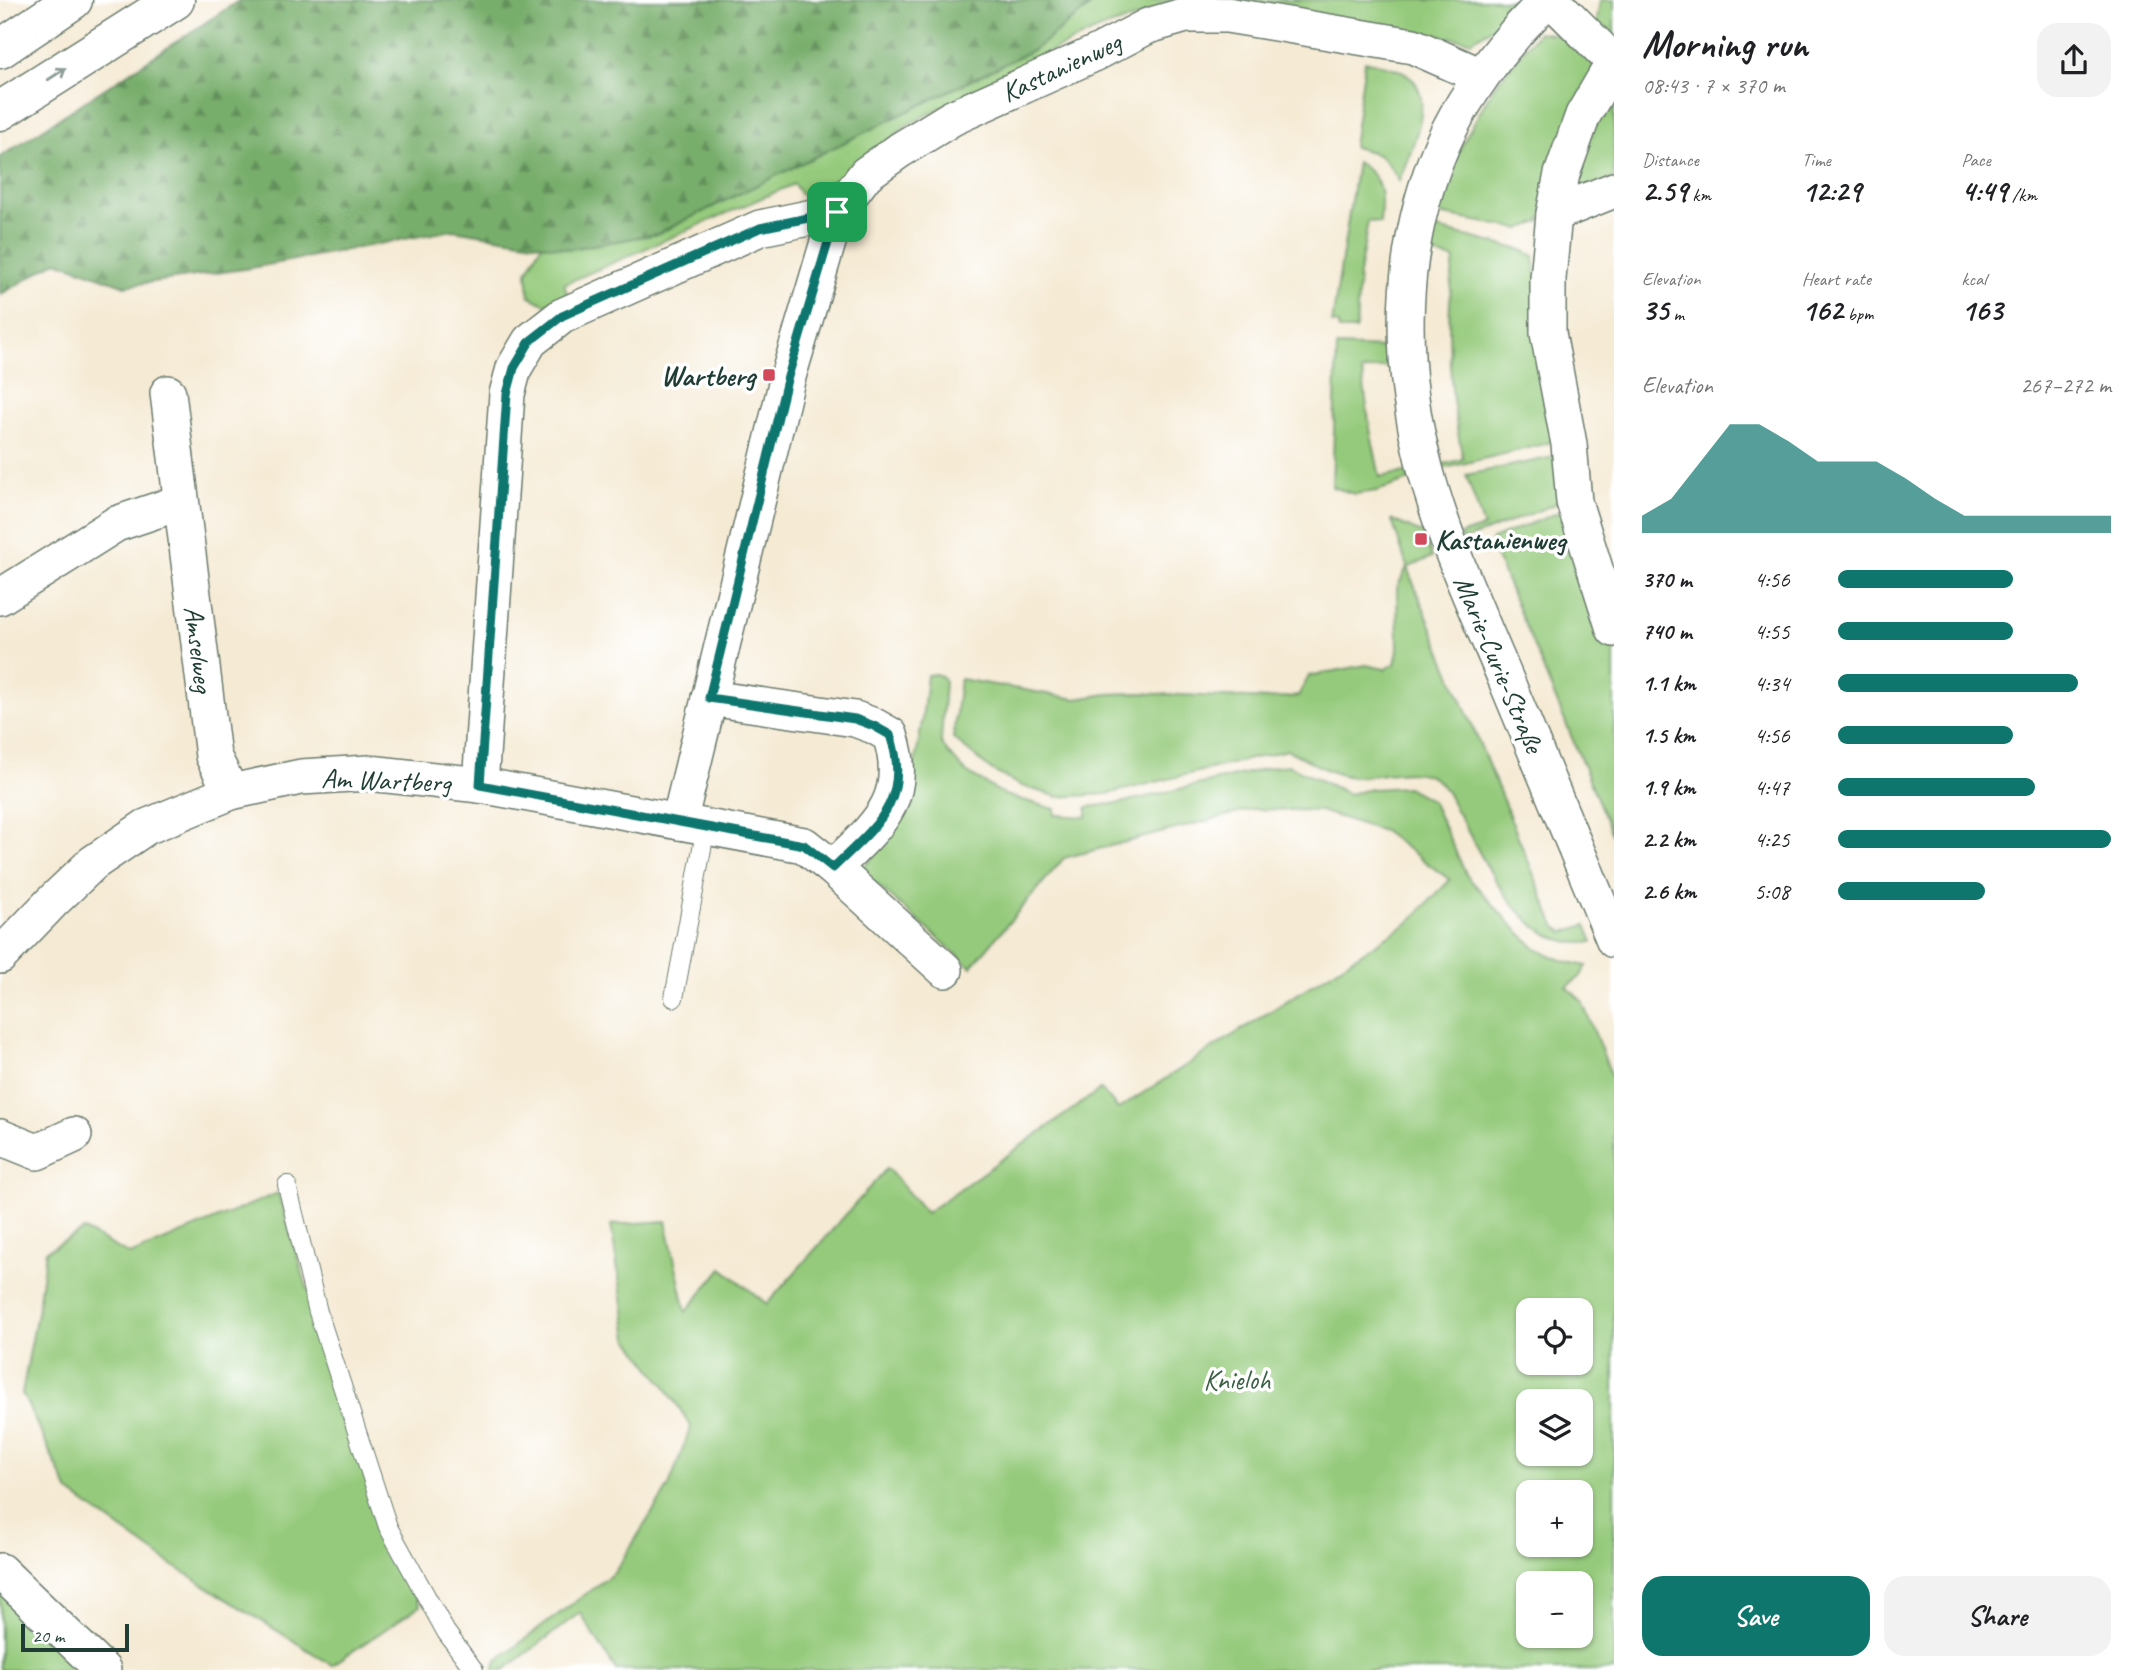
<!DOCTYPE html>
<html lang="en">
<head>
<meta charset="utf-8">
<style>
  body { margin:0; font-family:Caveat,sans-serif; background:#f2f2f2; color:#202124; height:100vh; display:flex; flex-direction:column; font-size:26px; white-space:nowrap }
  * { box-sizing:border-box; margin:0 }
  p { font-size:23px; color:#757577 }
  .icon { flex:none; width:38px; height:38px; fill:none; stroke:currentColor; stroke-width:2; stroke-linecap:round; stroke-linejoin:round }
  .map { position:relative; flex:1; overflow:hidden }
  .side { display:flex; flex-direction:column; background:#fff; width:525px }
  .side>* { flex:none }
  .fabs { position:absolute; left:1516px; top:1298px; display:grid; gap:14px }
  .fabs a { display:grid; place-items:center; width:77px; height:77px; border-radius:14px; background:#fff; box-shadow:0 2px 5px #0004; font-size:35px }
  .scale { position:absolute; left:21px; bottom:18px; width:108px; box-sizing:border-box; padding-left:7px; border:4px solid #1f3d34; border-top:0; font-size:19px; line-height:24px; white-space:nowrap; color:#1f3d34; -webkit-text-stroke:5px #fff; paint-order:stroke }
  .pin { position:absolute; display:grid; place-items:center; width:60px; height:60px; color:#fff; margin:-30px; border-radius:14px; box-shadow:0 4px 10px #0006 }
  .round { display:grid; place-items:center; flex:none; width:74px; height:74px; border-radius:21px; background:#f2f2f2 }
  .overview { display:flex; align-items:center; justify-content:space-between; height:119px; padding:0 28px }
  h1 { font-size:38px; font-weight:800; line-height:52px }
  .stats { display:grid; grid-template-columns:repeat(3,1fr); gap:10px; height:119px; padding:7px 28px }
  .stats div { display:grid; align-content:center }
  .stats b { font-size:30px; font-weight:800 }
  .stats small { font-size:19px; font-weight:400 }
  .stats p { font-size:19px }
  .chart { height:196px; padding:14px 28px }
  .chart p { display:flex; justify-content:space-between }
  .chart svg { width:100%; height:126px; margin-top:7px; fill:#0f766e; opacity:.7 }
  .action { display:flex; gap:14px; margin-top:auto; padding:14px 28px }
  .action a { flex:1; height:80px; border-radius:21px; background:#0f766e; color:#fff; font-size:28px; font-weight:800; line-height:80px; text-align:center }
  .action a+a { background:#f2f2f2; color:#202124 }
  ul { padding:0 28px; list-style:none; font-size:23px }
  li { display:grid; grid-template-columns:112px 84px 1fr; align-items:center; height:52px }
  li i { height:18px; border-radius:9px; background:#0f766e }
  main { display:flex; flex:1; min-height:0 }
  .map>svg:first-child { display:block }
  .green { fill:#95ca7c; stroke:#5a8458; stroke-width:2; fill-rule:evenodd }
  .forest { fill:url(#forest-firs); stroke:#4c7650; stroke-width:2 }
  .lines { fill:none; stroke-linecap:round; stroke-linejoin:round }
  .service-casing { stroke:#6a7a6c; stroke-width:20 }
  .minor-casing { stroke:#6a7a6c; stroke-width:38 }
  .primary-casing { stroke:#6a7a6c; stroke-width:41 }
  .service { stroke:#fff; stroke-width:18 }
  .minor { stroke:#fff; stroke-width:35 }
  .primary { stroke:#fff; stroke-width:38 }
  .oneway { stroke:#8f9e9a }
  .route-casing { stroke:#fff; stroke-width:14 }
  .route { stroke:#0f766e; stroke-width:9 }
  .poi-dot { fill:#d1495b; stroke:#fff; stroke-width:2.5 }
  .labels { text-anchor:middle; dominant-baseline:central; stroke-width:7; stroke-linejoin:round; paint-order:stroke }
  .street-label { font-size:28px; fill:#1f3d34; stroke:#fff }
  .poi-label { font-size:28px; font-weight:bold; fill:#1f3d34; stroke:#fff; text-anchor:end }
  .park-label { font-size:28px; fill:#3c6046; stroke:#fff }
</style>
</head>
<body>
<main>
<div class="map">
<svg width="1614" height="1670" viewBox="0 0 1614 1670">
  <defs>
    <pattern id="forest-firs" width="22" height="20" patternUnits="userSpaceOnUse" patternTransform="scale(1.75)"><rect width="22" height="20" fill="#78ae6c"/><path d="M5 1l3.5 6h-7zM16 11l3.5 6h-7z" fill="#628f5a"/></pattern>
  </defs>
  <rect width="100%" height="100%" fill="#fff"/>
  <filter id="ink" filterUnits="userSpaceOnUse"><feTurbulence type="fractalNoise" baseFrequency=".0143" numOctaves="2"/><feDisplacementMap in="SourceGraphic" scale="14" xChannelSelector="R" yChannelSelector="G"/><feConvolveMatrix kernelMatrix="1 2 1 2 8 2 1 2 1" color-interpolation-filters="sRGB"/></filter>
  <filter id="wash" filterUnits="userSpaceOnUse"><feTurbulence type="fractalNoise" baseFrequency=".00686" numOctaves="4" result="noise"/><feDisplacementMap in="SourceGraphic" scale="28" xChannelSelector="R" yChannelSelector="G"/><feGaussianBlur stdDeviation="1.57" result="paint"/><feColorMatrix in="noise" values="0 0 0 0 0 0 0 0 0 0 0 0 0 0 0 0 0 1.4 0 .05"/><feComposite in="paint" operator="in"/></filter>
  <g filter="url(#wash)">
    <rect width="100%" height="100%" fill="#f5ead4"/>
    <g class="green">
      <polygon points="1098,0 1202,0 1172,6 1100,29 1041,56 907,125 860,165 840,178 801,195 794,184 564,284 568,295 546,305 529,296 527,272 542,244 570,249 657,234 1035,49"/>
      <polygon points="1225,0 1519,0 1502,22 1471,41"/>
      <polygon points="1600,0 1614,0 1614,49 1596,26"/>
      <polygon points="1538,32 1580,38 1594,57 1592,77 1540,222 1520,229 1438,214 1435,210 1461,146 1493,88"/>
      <path d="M1365,61c12,3 26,5 37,10 40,21 8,80 -3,110 -14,-24 -18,-28 -46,-34z"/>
      <polygon points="1614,84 1614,178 1570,198 1573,162"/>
      <path d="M1357,162c27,16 25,32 23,61l-12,-2 -9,53 -3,56h-17l-1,-6 -6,-1z"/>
      <path d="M1433,228l89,22 12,6 21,181 -6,6 -108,26 -1,-4 23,-6c-15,-68 -18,-132 -9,-200l-29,-6z"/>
      <polygon points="1337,346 1385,348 1387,367 1362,371 1370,429 1380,477 1406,472 1410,480 1377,491 1355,494 1332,487"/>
      <polygon points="1554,457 1568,499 1462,541 1460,535 1484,527 1466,475"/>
      <polygon points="1572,507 1614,646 1614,839 1492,546 1492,539"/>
      <path d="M1392,520l32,14 8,23 -25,11 148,358 9,6 22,-7 7,17c-69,11 -106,-77 -134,-127 -6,-9 -11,-25 -19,-32 -21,-20 -59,-6 -84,-6 -25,-1 -46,-17 -69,-27l-180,44 -49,3 -39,-12 -28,-15 -38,-32 7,-59 116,20 31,-5 30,-1 131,6 30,-3 11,-20 57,-11 19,4 10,-5 3,-14 -1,-62 10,-21z"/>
      <path d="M935,674l6,2 4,5 -4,61 7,11 18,19 39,23 50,14v6l32,2v-10l33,-4 153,-36 15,-2 61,29 22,-5 36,-2 25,14 35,75 42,46 27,27 28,12 23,5 -7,11 -13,10 15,14 32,81v588h-998l-36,-57 -76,57h-10l3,-10 118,-88 54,-86 22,-60 -27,-41 -36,-47 -17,-113 55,-4 20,91 36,-44 45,36 120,-136 39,45 175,-124 17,20 290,-186 42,-43 -67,-49 -63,-20 -67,-2 -189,49 -93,109 -111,-97c53,-47 60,-128 67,-195zM1528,1311h52v52h-52zM1528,1402h52v52h-52zM1528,1493h52v52h-52zM1528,1584h52v52h-52z"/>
      <polygon points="278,1193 381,1527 420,1606 332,1665 169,1563 69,1492 22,1393 37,1313 46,1251 84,1230 130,1255"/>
      <polygon points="0,1585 86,1670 0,1670"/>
    </g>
    <polygon class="forest" points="240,0 1098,0 1035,49 657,234 570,249 453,230 251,268 125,286 57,261 0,295 0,157"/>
  </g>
  <g filter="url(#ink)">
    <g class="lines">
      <defs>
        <g id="service">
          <polyline points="674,998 706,827"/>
          <polyline points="287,1185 318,1312 388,1527 446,1632 474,1670"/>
        </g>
        <g id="minor">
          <path d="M1546,0c-10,13 -22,22 -32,35 -27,31 -56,73 -72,110 -44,103 -45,216 -17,323 19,73 52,143 81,212 36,87 72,174 108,260"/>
          <polyline points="1552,0 1613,61"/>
          <polyline points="1614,62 1583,115 1562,174 1554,214 1548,279 1548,333 1569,444 1574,502 1614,629"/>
          <polyline points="1554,214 1614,190"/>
          <polyline points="168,393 213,756 231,792"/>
          <polyline points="0,597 116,524 181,502"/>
          <path d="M709,698l146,21 19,7 16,9c22,65 -15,92 -57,133"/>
          <polyline points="480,785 507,394 514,368 530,341 562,316 760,228 837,212"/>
          <polyline points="679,822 787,380 837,212 866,174 900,150 952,118 1096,53 1148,26 1186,15 1227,15 1413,46 1481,76"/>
          <polyline points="0,956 52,902 93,863 146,827 231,792 301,777 369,773 480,785 804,845 833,868 945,970"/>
          <polyline points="0,1137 37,1152 74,1135"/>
          <polyline points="0,1571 103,1670"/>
        </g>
        <g id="primary">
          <polyline points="0,49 73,0"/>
          <polyline points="0,111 175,0"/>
        </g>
      </defs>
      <use href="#service" class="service-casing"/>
      <use href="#minor" class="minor-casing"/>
      <use href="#primary" class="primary-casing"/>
      <use href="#service" class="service"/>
      <use href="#minor" class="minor"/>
      <use href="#primary" class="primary"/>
    </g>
    <defs><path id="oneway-shaft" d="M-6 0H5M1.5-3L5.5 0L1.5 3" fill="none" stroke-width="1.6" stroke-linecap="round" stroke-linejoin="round" transform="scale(1.75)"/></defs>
    <use class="oneway" href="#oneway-shaft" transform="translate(57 74) rotate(-33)"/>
  </g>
  <g class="lines" filter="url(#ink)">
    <defs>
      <path id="route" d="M837,212l-50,168 -78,318 146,21 19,7 16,9c23,65 -15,92 -57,133l-29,-23 -324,-60 27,-391 7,-26 16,-27 32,-25 198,-88z"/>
    </defs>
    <use href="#route" class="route-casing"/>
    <use href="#route" class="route"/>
  </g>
  <g class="poi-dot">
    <rect x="762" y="368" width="14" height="14" rx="3.5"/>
    <rect x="1414" y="532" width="14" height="14" rx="3.5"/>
  </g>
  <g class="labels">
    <g class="street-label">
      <text transform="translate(1061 67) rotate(-25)">Kastanienweg</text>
      <text transform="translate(199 649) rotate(83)">Amselweg</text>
      <text transform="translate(1499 664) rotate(67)">Marie-Curie-Straße</text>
      <text transform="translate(386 780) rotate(2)">Am Wartberg</text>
    </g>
    <g class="poi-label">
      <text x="755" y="375">Wartberg</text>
      <text x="1435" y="539" text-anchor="start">Kastanienweg</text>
    </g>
    <g class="park-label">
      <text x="1237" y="1379">Knieloh</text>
    </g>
  </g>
</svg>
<div class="fabs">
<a><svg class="icon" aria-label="locate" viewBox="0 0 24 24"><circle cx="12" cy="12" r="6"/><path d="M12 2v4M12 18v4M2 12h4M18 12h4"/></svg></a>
<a><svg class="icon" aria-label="layers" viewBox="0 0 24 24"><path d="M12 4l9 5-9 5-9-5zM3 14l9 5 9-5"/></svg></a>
<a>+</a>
<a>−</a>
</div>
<div class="scale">20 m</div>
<div class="pin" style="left:837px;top:212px;background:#1e9e55"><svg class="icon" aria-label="arrive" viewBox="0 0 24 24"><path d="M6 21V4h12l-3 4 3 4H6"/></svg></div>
</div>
<section class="side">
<div class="overview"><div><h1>Morning run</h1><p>08:43 · 7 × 370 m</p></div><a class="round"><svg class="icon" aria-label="share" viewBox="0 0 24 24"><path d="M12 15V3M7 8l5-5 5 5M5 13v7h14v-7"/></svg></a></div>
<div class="stats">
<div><p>Distance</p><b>2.59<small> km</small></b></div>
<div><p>Time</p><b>12:29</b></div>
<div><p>Pace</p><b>4:49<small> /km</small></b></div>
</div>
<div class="stats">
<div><p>Elevation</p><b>35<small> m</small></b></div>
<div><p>Heart rate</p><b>162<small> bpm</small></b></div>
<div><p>kcal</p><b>163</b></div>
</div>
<div class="chart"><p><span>Elevation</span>267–272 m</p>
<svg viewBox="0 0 160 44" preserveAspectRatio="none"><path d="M0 44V38L10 32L20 19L30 6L40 6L50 12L60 19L70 19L80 19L90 25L100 32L110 38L120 38L130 38L140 38L150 38L160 38V44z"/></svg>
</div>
<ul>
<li><b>370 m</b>4:56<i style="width:64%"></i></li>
<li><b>740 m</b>4:55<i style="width:64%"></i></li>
<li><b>1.1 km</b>4:34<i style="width:88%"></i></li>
<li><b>1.5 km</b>4:56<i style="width:64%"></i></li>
<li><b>1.9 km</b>4:47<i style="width:72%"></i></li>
<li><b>2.2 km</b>4:25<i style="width:100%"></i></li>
<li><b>2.6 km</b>5:08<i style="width:54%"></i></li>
</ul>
<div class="action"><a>Save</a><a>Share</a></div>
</section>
</main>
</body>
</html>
